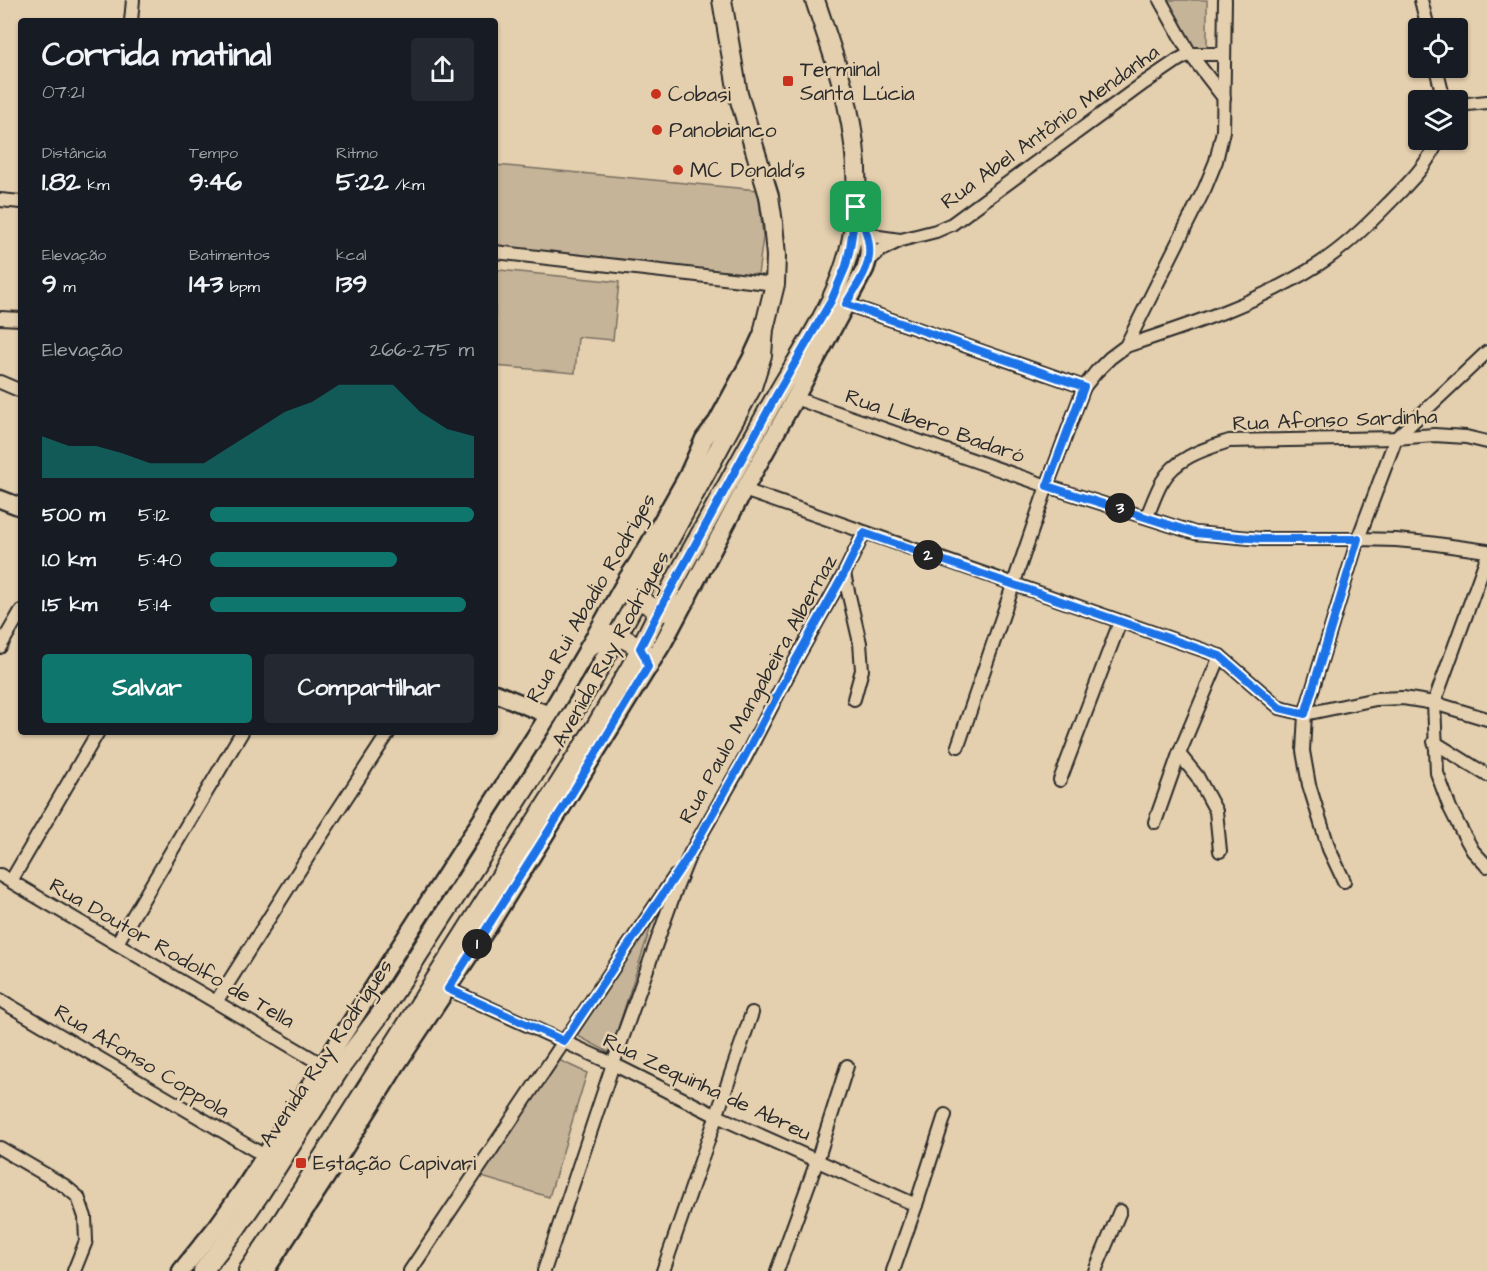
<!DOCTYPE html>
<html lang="pt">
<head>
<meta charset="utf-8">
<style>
  body { margin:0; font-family:"Architects Daughter",sans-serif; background:#242831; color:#f1f3f6; height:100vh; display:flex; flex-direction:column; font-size:22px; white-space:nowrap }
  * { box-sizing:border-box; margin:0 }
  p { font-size:20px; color:#9ea1a6 }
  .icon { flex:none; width:33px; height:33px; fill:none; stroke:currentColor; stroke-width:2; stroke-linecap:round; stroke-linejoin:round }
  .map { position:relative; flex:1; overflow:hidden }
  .details { position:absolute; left:18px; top:18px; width:480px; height:717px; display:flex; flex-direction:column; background:#171b24; border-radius:6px; box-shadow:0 2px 4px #0004 }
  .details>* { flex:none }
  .buttons { position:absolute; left:1408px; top:18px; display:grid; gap:12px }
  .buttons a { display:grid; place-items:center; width:60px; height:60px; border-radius:6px; background:#171b24; box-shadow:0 2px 4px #0004; font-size:30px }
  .pin { position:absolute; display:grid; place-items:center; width:51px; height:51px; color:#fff; margin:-26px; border-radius:12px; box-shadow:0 3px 9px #0006 }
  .km { position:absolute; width:30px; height:30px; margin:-15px; border-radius:50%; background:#222; color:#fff; font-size:16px; line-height:30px; text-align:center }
  .round { display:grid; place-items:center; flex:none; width:63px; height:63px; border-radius:6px; background:#242831 }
  .headline { display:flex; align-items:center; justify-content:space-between; height:102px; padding:0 24px }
  h1 { font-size:33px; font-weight:700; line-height:45px }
  .stats { display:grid; grid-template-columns:repeat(3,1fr); gap:9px; height:102px; padding:6px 24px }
  .stats div { display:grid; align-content:center }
  .stats b { font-size:26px; font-weight:700 }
  .stats small { font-size:16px; font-weight:400 }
  .stats p { font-size:16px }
  .chart { height:168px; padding:12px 24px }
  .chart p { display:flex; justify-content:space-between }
  .chart svg { width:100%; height:108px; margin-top:6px; fill:#0f766e; opacity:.7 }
  .primary-button { display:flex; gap:12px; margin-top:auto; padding:12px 24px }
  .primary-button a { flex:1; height:69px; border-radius:6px; background:#0f766e; color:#fff; font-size:24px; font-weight:700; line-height:69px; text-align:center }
  .primary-button a+a { background:#242831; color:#f1f3f6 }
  ul { padding:0 24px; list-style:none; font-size:20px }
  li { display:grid; grid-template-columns:96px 72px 1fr; align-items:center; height:45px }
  li i { height:15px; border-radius:8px; background:#0f766e }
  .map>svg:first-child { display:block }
  .green { fill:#c6b499; stroke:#787062; stroke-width:1.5 }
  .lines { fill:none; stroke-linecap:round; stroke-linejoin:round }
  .street-casing { stroke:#2b2b2b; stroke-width:16 }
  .secondary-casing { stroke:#2b2b2b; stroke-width:21 }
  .primary-casing { stroke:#2b2b2b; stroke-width:22 }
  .street { stroke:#e4cfae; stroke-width:12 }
  .secondary { stroke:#e4cfae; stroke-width:16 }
  .primary { stroke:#e4cfae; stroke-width:18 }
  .route-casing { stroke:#fff; stroke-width:12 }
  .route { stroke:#1a73e8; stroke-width:8 }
  .poi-dot { fill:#c8321e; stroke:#e4cfae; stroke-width:2 }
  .labels { text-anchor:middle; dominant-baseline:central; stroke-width:5; stroke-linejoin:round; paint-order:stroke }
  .poi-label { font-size:21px; fill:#2b2b2b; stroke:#e4cfae; text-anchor:start }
  .street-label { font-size:21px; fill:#2b2b2b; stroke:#e4cfae }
</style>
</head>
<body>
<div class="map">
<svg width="1487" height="1271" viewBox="0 0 1487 1271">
  <rect width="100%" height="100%" fill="#e4cfae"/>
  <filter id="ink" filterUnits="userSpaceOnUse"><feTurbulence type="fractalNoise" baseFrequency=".0167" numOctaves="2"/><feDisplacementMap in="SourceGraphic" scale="12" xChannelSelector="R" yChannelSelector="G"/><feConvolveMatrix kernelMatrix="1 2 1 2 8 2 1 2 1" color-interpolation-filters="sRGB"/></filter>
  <g filter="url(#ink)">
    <g class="green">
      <polygon points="1162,0 1207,0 1207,47 1191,48"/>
      <polygon points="495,165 758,190 763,237 757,282 495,252"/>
      <polygon points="499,270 619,282 613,340 578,337 575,373 495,366 495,271"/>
      <polygon points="655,914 610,1053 576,1035"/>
      <polygon points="548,1055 587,1073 549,1197 472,1174"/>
    </g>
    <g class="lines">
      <defs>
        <g id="street">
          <polyline points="1160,0 1190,54 1224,98"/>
          <polyline points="1421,0 1428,28"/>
          <polyline points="131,21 133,0"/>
          <polyline points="1436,68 1444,100"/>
          <polyline points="1458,105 1487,102"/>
          <polyline points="0,200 21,202"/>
          <polyline points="866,230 879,237 900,240"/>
          <polyline points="495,252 775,284"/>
          <polyline points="869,260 881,250 901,240 936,231 952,224 1144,83 1178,60 1190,54 1223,54"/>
          <polyline points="846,304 1084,387"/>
          <polyline points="0,318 21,319"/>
          <path d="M1126,346c67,-22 134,-44 193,-82 26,-17 48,-38 69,-60 19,-19 40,-39 50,-64"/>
          <polyline points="0,382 21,391"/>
          <polyline points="795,398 1047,486 1195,533 1261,539 1358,539 1396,540 1429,543 1487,551"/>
          <polyline points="744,490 1220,656 1280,708 1305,714 1376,699 1403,698 1434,703 1487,719"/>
          <path d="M1147,516c5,-11 9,-24 15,-34 14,-25 43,-33 67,-41l167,-3 38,-3 32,2 21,5"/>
          <polyline points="1487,557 1434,703 1437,773 1450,808 1459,826 1473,851 1487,866"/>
          <polyline points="844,574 860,643 862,670 854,699"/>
          <polyline points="0,647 21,611"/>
          <polyline points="1434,742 1487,775"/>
          <polyline points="958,746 1047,486 1084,387 1096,372 1110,358 1126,346 1205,188 1216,161 1223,131 1225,0"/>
          <polyline points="1179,754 1197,776 1216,811 1220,851"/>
          <polyline points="1060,780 1120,622"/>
          <polyline points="1155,822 1179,754 1220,656"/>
          <polyline points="0,875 323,1065"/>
          <polyline points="11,881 98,732"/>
          <polyline points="1344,881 1329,849 1309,785 1303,751 1305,714 1358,539 1396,438 1487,352"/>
          <polyline points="117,943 242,732"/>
          <polyline points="448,989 613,1064 717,1116 916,1205"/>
          <polyline points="0,1000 265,1156"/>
          <polyline points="216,1002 321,836 389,732"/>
          <polyline points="0,1148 65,1186 78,1197 85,1217 86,1241 74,1271"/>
          <polyline points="410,1271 675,876"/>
          <polyline points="544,1271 613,1064 675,891 690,854 745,758 794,663 844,574 864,533"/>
          <polyline points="663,1271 752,1013"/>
          <polyline points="777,1271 817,1161 847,1066"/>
          <polyline points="893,1271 916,1205 945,1115"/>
          <polyline points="1095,1271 1120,1211"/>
        </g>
        <g id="secondary">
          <polyline points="0,499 21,507"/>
          <polyline points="495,693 549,715"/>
          <polyline points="181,1271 218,1225 243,1190 549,715 589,647 627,579 643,555 687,477 704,439 717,422 751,359 762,335"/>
          <path d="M265,1271l67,-103 65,-104 91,-137 175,-284 81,-153 51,-92 70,-129c9,-22 0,-42 -9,-62"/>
        </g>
        <g id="primary">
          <path d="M643,555c-4,9 -13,21 -12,31 2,12 27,27 38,26 8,-1 13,-7 18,-14"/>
          <polyline points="589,647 605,635 617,635 641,648 645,657 648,667"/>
          <polyline points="203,1271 237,1227 259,1195 341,1067 379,1016 558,737 594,678 638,598 752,387 762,355 764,329 775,284 776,256 773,223 769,196 738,94 722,0"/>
          <path d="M248,1271l36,-53 312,-492c11,-19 23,-39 34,-58 11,-20 20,-41 31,-61 34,-64 69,-127 104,-191 33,-62 80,-119 89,-191 5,-40 2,-82 -7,-121 -8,-36 -21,-70 -32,-104"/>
        </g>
      </defs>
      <use href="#street" class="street-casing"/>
      <use href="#secondary" class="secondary-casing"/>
      <use href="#primary" class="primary-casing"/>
      <use href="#street" class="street"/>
      <use href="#secondary" class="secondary"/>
      <use href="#primary" class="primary"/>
    </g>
  </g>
  <g class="lines" filter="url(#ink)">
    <defs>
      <path id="route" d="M856,207c7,17 17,35 12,55 -3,14 -15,29 -22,42l238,83 -37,99 148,47 66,6h97l-53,175 -25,-6 -60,-52 -356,-123 -20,41 -50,89 -50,95 -54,96 -126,187 -116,-52 114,-179 86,-143 -3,-10 -5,-9 19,-37 118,-217 54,-93 15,-35 4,-18z"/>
    </defs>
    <use href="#route" class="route-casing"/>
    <use href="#route" class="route"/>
  </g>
  <g class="poi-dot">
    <rect x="782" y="75" width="12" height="12" rx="3"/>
    <circle cx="656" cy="94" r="6"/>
    <circle cx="657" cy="130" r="6"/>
    <circle cx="678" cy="170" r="6"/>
    <rect x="295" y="1157" width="12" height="12" rx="3"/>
  </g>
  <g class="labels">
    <g class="poi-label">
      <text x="800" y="69">Terminal<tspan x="800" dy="24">Santa Lúcia</tspan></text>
      <text x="668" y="94">Cobasi</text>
      <text x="669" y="130">Panobianco</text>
      <text x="690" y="170">MC Donald's</text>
      <text x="313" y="1163">Estação Capivari</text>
    </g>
    <g class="street-label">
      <text transform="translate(1050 127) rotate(-36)">Rua Abel Antônio Mendanha</text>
      <text transform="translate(1335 420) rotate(-2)">Rua Afonso Sardinha</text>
      <text transform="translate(935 426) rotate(19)">Rua Líbero Badaró</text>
      <text transform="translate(591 598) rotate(-60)">Rua Rui Abadio Rodriges</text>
      <text transform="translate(611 649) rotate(-61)">Avenida Ruy Rodrigues</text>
      <text transform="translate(758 689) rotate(-61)">Rua Paulo Mangabeira Albernaz</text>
      <text transform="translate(172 953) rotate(30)">Rua Doutor Rodolfo de Tella</text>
      <text transform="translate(326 1053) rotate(-56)">Avenida Ruy Rodrigues</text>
      <text transform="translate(142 1061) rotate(31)">Rua Afonso Coppola</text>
      <text transform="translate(707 1087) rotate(25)">Rua Zequinha de Abreu</text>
    </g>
  </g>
</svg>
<div class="buttons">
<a><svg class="icon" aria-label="locate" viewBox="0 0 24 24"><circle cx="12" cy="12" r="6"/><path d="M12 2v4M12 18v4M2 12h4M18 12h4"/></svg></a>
<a><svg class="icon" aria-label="layers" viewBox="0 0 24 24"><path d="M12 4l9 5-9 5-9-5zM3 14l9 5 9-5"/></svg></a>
</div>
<div class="pin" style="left:856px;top:207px;background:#1e9e55"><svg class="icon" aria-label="arrive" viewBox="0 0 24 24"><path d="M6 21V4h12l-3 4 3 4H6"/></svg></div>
<b class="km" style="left:477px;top:944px">1</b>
<b class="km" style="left:928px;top:555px">2</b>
<b class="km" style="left:1120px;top:508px">3</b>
<section class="details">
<div class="headline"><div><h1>Corrida matinal</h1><p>07:21</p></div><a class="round"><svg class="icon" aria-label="share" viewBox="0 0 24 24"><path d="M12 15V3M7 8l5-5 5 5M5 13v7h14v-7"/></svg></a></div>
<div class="stats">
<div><p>Distância</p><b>1.82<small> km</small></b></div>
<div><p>Tempo</p><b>9:46</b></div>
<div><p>Ritmo</p><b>5:22<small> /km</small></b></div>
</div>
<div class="stats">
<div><p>Elevação</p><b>9<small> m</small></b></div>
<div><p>Batimentos</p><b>143<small> bpm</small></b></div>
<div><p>kcal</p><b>139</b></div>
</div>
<div class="chart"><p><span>Elevação</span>266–275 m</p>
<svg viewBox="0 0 160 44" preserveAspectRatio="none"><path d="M0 44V27L10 31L20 31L30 34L40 38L50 38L60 38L70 31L80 24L90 17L100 13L110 6L120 6L130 6L140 17L150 24L160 27V44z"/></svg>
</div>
<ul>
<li><b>500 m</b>5:12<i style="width:100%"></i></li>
<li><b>1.0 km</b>5:40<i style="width:71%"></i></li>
<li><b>1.5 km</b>5:14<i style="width:97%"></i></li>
</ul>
<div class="primary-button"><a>Salvar</a><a>Compartilhar</a></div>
</section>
</div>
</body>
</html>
